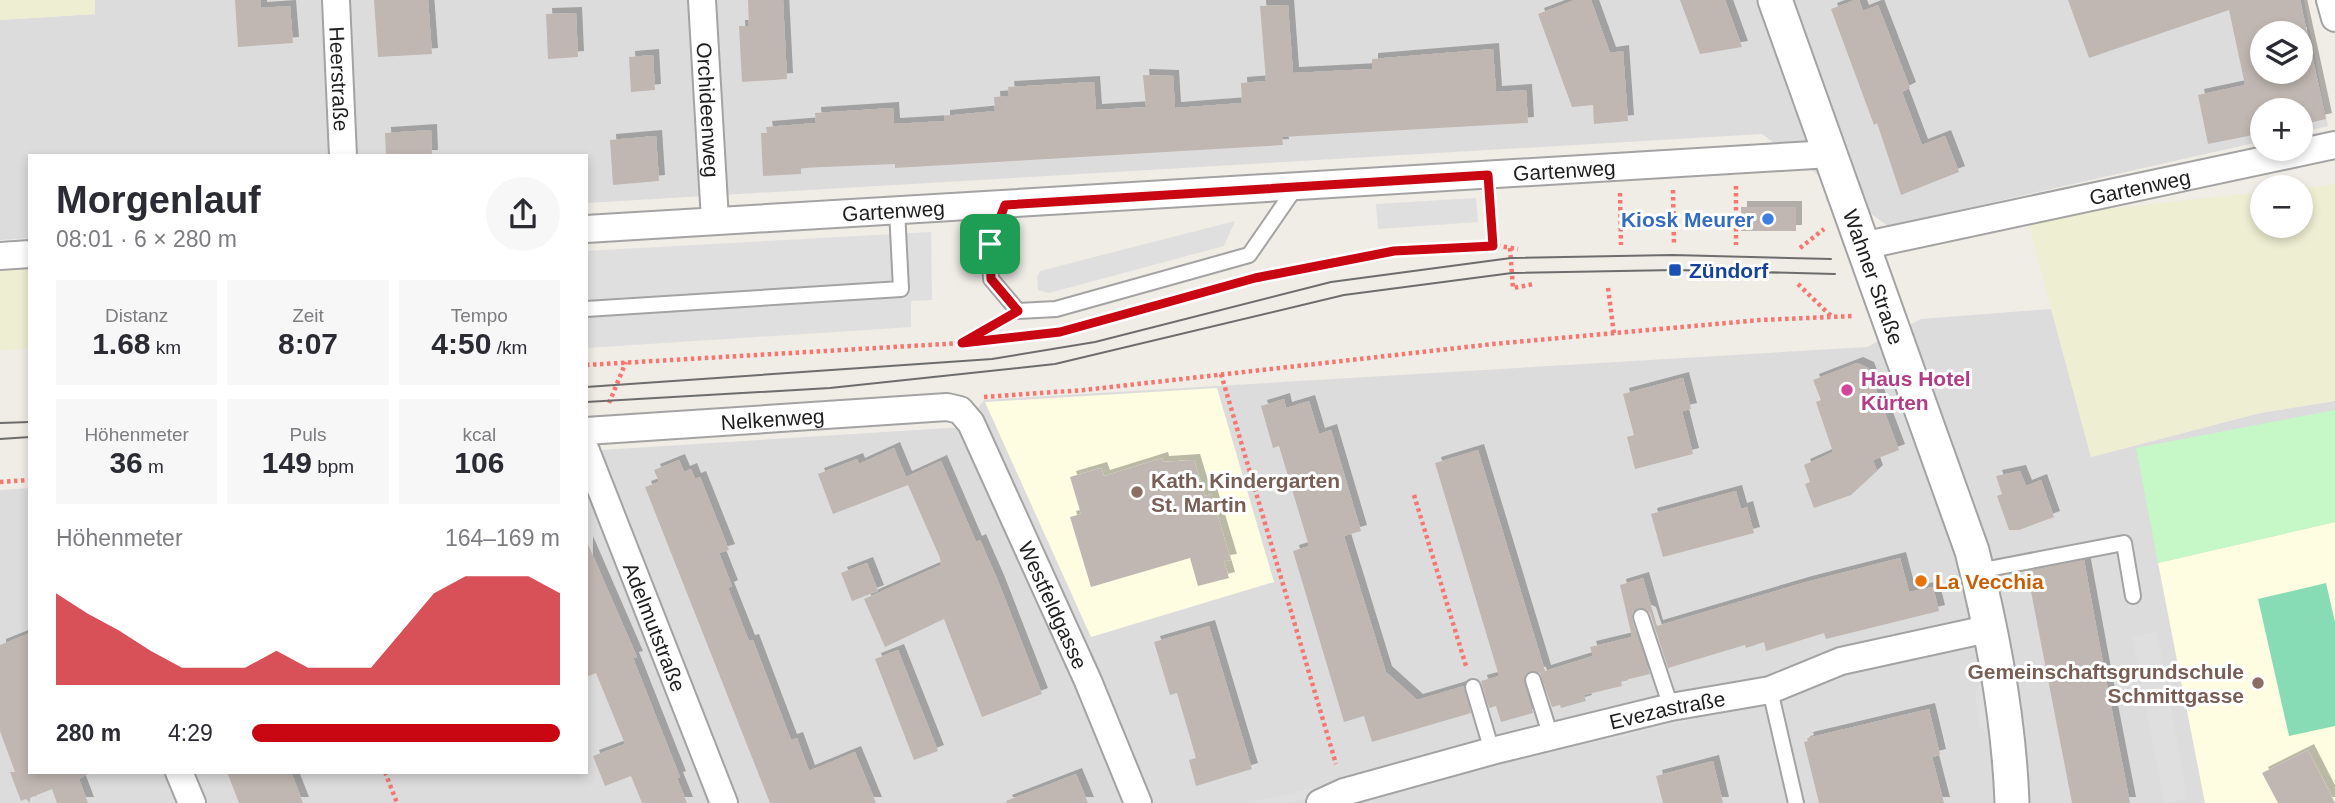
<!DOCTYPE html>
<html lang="de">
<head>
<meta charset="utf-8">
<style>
  body { margin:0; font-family:Arial,sans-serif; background:#f7f7f7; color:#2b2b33; height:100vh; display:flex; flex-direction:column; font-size:26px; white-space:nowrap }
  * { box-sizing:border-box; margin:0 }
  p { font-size:23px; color:#7c7c81 }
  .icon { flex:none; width:38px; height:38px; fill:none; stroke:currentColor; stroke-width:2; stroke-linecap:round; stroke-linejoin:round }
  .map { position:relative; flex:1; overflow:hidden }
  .drawer { position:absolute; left:28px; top:154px; width:560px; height:620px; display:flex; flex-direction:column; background:#fff; border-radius:0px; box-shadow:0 4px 10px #0003 }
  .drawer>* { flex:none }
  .fabs { position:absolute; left:2250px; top:21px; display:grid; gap:14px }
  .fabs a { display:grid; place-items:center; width:63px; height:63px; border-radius:50%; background:#fff; box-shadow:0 4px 10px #0003; font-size:35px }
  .pin { position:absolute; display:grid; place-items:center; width:60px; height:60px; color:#fff; margin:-30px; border-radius:14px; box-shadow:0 4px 10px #0006 }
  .round { display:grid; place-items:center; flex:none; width:74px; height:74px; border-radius:37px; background:#f7f7f7 }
  .summary { display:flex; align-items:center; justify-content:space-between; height:119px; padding:0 28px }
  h1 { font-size:38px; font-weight:700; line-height:52px }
  .metrics { display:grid; grid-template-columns:repeat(3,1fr); gap:10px; height:119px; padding:7px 28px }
  .metrics div { display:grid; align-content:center; border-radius:0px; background:#f7f7f7; text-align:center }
  .metrics b { font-size:30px; font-weight:700 }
  .metrics small { font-size:19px; font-weight:400 }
  .metrics p { font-size:19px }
  .chart { height:196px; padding:14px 28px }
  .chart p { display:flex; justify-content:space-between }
  .chart svg { width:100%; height:126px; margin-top:7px; fill:#c80712; opacity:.7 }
  ul { padding:0 28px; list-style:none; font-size:23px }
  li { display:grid; grid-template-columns:112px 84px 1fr; align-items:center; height:52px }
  li i { height:18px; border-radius:9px; background:#c80712 }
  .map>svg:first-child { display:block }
  .residential { fill:#dddcdc; fill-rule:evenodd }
  .education { fill:#fefce1 }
  .farmland { fill:#edeed2 }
  .park { fill:#c5f8c6 }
  .pitch { fill:#87dcb6 }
  .parking { fill:#dfdfdf }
  .building { fill:#c0b7b2; fill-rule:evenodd; filter:url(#shadow) }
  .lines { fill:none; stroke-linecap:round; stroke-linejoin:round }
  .service-casing { stroke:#a3a3a3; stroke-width:18 }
  .minor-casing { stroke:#a3a3a3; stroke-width:30 }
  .tertiary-casing { stroke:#a3a3a3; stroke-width:37 }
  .path { stroke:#f57771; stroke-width:4.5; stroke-dasharray:3.5 3.5; stroke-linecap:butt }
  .service { stroke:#fff; stroke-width:14 }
  .minor { stroke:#fff; stroke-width:26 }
  .tertiary { stroke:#fff; stroke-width:33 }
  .tram { stroke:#6d6d6d; stroke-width:2 }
  .route-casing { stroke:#fff; stroke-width:14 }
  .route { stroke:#c80712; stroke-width:9 }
  .shop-dot { fill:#3f7fe0; stroke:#fff; stroke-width:2.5 }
  .transit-dot { fill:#1a4fb4; stroke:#fff; stroke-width:2.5 }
  .hotel-dot { fill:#d1479c; stroke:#fff; stroke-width:2.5 }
  .education-dot { fill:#8d6e63; stroke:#fff; stroke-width:2.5 }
  .food-dot { fill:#e8710a; stroke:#fff; stroke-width:2.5 }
  .labels { text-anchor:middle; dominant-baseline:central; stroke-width:6; stroke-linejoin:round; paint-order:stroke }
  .street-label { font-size:21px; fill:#1f1f1f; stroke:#fff }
  .shop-label { font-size:21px; font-weight:bold; fill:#366cbe; stroke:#fff; text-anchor:end }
  .transit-label { font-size:21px; font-weight:bold; fill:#164399; stroke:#fff; text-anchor:start }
  .hotel-label { font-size:21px; font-weight:bold; fill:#b23c85; stroke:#fff; text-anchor:start }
  .education-label { font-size:21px; font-weight:bold; fill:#785e54; stroke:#fff; text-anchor:start }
  .food-label { font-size:21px; font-weight:bold; fill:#c56008; stroke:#fff; text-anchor:start }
</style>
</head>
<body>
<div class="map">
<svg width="2335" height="803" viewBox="0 0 2335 803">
  <defs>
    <filter id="shadow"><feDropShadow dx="6" dy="-6" stdDeviation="0" flood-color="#0004"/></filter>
  </defs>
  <rect width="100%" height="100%" fill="#f0ece6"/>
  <g class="residential">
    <path d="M95,0h2209l24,126 -27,6v-22h-38v31l-375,85 -126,-92 -1176,69v-47h-556v82l-30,2v-220l95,-6zM2263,33h38v39h-38z"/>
    <polygon points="2051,309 2091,457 2260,413 2335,401 2335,803 0,803 0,490 30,488 30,772 586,772 586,451 964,427 984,400 1867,347 1921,319"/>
  </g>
  <g class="education">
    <polygon points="1217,388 1274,582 1091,637 985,402"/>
    <polygon points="2335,522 2335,803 2205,803 2158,563"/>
  </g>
  <g class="farmland">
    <polygon points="0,0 95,0 95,14 0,20"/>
    <polygon points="2335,184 2335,401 2260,413 2091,457 2028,221 2052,215 2263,192 2263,226 2301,226 2301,188"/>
    <polygon points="30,269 30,348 0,350 0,271"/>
  </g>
  <polygon class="park" points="2335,410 2335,522 2158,563 2136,448"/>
  <polygon class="pitch" points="2326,583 2335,622 2335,726 2289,736 2258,599"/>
  <g class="parking">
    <polygon points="1476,198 1478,222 1378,229 1376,204"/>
    <polygon points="1235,221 1224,246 1049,293 1038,290 1037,277 1040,271"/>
    <polygon points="931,232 932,300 911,301 911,327 586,348 586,251"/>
    <polygon points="2157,632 2188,799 2164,803 2132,637"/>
    <polygon points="1983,680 1990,736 1979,726 1975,693"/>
    <polygon points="1692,711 1694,719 1605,741 1603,732"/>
    <polygon points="1327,784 1330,792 1286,803 1249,803"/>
  </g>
  <g class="building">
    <polygon points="235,0 261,0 261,8 290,6 293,43 238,47"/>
    <polygon points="374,0 428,0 432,54 378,57"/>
    <polygon points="748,0 783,0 787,79 742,82 739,26 749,26"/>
    <polygon points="1575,0 1591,0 1610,53 1623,51 1628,121 1594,124 1593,105 1572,107 1538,14"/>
    <polygon points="1680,0 1725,0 1742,47 1700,54"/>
    <polygon points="1855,0 1859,0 1863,11 1878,5 1910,88 1902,92 1922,145 1945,136 1959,172 1901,195 1877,123 1874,125 1831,9"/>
    <path d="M2068,0h232l26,119 -25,6v-15h-38v23l-55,11 -10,-49 47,-10 -16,-75 -140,48zM2263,33h38v39h-38z"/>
    <polygon points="1288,5 1293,73 1372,69 1372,59 1493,49 1496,92 1526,90 1528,123 1282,137 1283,145 1216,149 895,168 895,164 801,168 801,174 763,176 761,133 767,133 766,127 816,123 815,113 893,108 894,124 944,121 944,116 995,111 994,97 1009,96 1008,87 1094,82 1096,110 1146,107 1143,75 1173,76 1175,108 1242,103 1241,83 1266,81 1260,6"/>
    <polygon points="576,13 578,57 548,59 546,14"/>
    <polygon points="653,55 655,90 631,92 629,57"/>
    <polygon points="431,130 432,156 386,156 385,133"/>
    <polygon points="656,136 659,181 613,185 610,140"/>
    <rect x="1741" y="207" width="55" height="24"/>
    <polygon points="1857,363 1868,368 1899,450 1873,460 1877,471 1851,495 1814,508 1805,484 1810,482 1804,465 1833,452 1816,402 1821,400 1813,380"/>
    <polygon points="1683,378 1691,409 1682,411 1693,454 1635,469 1627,437 1634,435 1623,394"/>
    <polygon points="1284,399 1286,408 1309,401 1319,434 1331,430 1361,531 1344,536 1386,672 1417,700 1464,686 1471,713 1372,742 1364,716 1344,722 1293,551 1309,546 1279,446 1273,448 1261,406"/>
    <polygon points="894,448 906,477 941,461 976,542 980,540 998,581 1042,694 982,717 944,619 885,647 864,599 941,565 940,558 908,485 833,514 818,474 857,459 859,464"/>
    <polygon points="1478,450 1545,671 1593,656 1590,647 1632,637 1620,585 1643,578 1657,626 1806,582 1900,558 1909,592 1933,587 1939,611 1826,639 1824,633 1766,651 1764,642 1746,648 1745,645 1668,668 1650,613 1639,608 1633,611 1632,619 1650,674 1621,681 1622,686 1584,695 1586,701 1561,708 1560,705 1552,707 1540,673 1529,671 1524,682 1533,713 1501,722 1496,706 1489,708 1481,681 1499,676 1435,463"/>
    <polygon points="1162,458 1163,462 1194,460 1205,496 1211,494 1231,560 1224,561 1229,578 1198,586 1190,558 1091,587 1070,517 1081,514 1070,477 1101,468 1104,476"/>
    <polygon points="679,460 684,472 691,469 695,479 700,477 729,550 719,553 732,586 728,588 749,641 753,640 791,740 797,738 809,771 855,752 876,803 770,803 645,487 659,482 654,470"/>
    <polygon points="2020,471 2026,486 2041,480 2054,517 2019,530 2009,530 1997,496 2002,494 1996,476"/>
    <polygon points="1736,491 1741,509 1747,507 1754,533 1663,557 1651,514"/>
    <polygon points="587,542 637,657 633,658 680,777 677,778 687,803 642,803 631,776 605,786 593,756 625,744 596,673 586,677"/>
    <polygon points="2084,560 2108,690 2130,803 2072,803 2027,571"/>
    <polygon points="867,563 878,591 852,601 841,573"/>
    <polygon points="1209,626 1252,769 1196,786 1189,760 1196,758 1177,693 1170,695 1154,642"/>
    <polygon points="30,633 30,772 91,772 79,779 88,803 57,803 52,789 30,798 30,803 26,799 21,801 10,772 15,772 0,731 0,645"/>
    <polygon points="898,650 938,751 914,760 875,659"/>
    <polygon points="1929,709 1940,755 1932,757 1944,803 1819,803 1804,742 1808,741 1807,738"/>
    <polygon points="2308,750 2335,803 2278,803 2262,773"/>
    <polygon points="1713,761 1723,803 1663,803 1656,776"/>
    <polygon points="227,772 291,772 303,803 239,803"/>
    <polygon points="1076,774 1088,803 1007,803 1006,801"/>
  </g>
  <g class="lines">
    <defs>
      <g id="service">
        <polyline points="1005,205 990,244 991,279 1018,311 1056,309 1249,255 1296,187"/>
        <polyline points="586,309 901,289 897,210"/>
        <polyline points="1978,571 2124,543 2133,596"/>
        <polyline points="1641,617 1671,707"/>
        <polyline points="1533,680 1551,737"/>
        <polyline points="1473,687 1492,751"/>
        <polyline points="1770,690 1796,803"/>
      </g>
      <g id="minor">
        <path id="s1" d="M336,0l7,156"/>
        <path id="s2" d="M702,0l13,220"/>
        <polyline points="2330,0 2335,18"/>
        <path id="s3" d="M586,229l1244,-75"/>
        <path id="s4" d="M1862,246l473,-101"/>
        <polyline points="0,256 30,254"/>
        <path id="s5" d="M586,431l361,-24 13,3 11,13 117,258 50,122"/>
        <path id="s6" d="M586,451l138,352"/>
        <polyline points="179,772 192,803"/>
        <path id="s7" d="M1320,803l24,-11 148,-41 179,-44 99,-17 71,-29 151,-33"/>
      </g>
      <g id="tertiary">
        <path id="s8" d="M1775,0l197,551c21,83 37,166 40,252"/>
      </g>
    </defs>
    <use href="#service" class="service-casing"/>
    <use href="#minor" class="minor-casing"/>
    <use href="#tertiary" class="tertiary-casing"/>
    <g class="path">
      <polyline points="1736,186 1736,245"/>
      <polyline points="1673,190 1674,245"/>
      <polyline points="1620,193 1621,245"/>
      <polyline points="1488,200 1493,245 1518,249"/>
      <polyline points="1510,248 1513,288 1534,284"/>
      <polyline points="1800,248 1824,229"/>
      <polyline points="1259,277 1394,251 1493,245"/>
      <polyline points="1798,284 1831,316"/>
      <polyline points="1608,288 1614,334"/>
      <polyline points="962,343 1023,336"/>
      <polyline points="586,365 962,343 999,322"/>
      <polyline points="1221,374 1336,764"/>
      <polyline points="984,397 1084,390 1493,344 1760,320 1854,316"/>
      <polyline points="609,403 626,362"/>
      <polyline points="0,482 30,480"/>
      <polyline points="1414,495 1466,666"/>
      <polyline points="385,772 397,803"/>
    </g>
    <use href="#service" class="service"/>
    <use href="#minor" class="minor"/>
    <use href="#tertiary" class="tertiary"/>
    <g class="tram">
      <polyline points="586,387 992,359 1095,342 1331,282 1511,258 1672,255 1831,259"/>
      <polyline points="586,402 830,388 1055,364 1344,295 1512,273 1675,270 1835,274"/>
      <polyline points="0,423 30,422"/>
      <polyline points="0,439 30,437"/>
    </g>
  </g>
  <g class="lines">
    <defs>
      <polygon id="route" points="1488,175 1493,246 1394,251 1255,278 1060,332 962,343 1018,311 991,279 990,244 1005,205"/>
    </defs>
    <use href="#route" class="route-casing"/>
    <use href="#route" class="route"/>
  </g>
  <circle class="shop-dot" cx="1768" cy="219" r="7"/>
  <rect class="transit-dot" x="1668" y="263" width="14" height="14" rx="3.5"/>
  <circle class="hotel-dot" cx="1847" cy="390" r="7"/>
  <g class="education-dot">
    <circle cx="1137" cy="492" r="7"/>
    <circle cx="2258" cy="683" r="7"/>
  </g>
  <circle class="food-dot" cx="1921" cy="581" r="7"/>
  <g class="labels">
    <g class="street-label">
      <text stroke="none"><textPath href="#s1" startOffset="79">Heerstraße</textPath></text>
      <text stroke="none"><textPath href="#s2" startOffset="110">Orchideenweg</textPath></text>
      <text stroke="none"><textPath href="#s3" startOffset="980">Gartenweg</textPath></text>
      <text stroke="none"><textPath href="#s4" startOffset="284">Gartenweg</textPath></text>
      <text stroke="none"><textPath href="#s3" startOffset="308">Gartenweg</textPath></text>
      <text stroke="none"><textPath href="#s8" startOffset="294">Wahner Straße</textPath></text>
      <text stroke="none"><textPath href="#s5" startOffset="187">Nelkenweg</textPath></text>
      <text stroke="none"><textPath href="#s5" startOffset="592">Westfeldgasse</textPath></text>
      <text stroke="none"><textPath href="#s6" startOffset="189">Adelmutstraße</textPath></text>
      <text stroke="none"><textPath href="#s7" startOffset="360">Evezastraße</textPath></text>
    </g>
    <g class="shop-label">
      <text x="1754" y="219">Kiosk Meurer</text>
    </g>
    <g class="transit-label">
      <text x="1689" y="270">Zündorf</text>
    </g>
    <g class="hotel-label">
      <text x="1861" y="378">Haus Hotel<tspan x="1861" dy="24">Kürten</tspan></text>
    </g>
    <g class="education-label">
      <text x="1151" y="480">Kath. Kindergarten<tspan x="1151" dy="24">St. Martin</tspan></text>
      <text x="2244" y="671" text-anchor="end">Gemeinschaftsgrundschule<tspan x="2244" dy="24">Schmittgasse</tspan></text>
    </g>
    <g class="food-label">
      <text x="1935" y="581">La Vecchia</text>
    </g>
  </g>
</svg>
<div class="fabs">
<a><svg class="icon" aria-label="layers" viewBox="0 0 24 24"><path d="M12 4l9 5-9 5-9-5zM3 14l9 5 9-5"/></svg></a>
<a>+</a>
<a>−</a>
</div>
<div class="pin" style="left:990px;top:244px;background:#1e9e55"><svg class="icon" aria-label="arrive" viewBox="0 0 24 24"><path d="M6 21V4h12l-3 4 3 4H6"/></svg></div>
<section class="drawer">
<div class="summary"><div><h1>Morgenlauf</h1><p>08:01 · 6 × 280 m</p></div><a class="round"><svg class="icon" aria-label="share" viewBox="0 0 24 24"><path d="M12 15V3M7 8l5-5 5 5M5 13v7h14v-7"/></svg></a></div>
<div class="metrics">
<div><p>Distanz</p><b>1.68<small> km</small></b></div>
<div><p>Zeit</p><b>8:07</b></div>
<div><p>Tempo</p><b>4:50<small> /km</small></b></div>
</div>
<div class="metrics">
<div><p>Höhenmeter</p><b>36<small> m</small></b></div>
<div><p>Puls</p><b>149<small> bpm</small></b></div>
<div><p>kcal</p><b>106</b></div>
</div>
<div class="chart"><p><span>Höhenmeter</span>164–169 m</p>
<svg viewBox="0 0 160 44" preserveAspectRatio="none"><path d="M0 44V12L10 19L20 25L30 32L40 38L50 38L60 38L70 32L80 38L90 38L100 38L110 25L120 12L130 6L140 6L150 6L160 12V44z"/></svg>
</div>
<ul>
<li><b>280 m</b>4:29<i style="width:100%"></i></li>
</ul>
</section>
</div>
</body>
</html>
